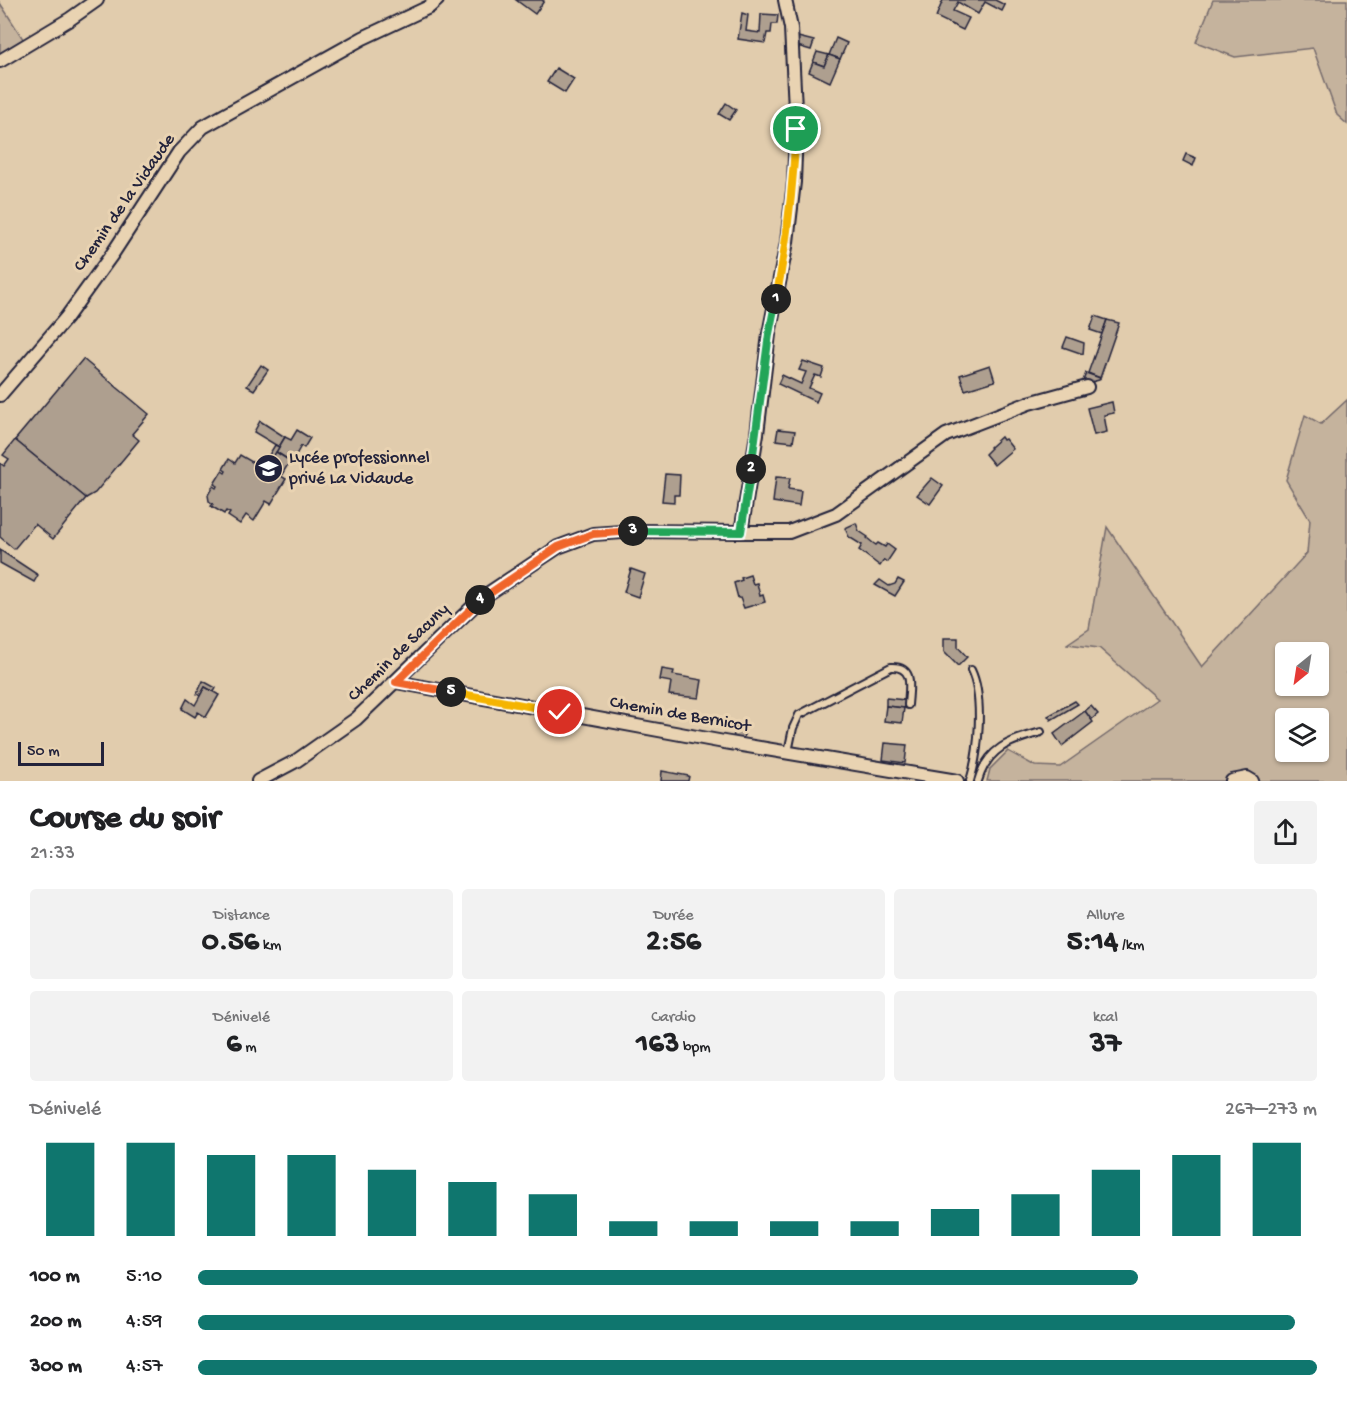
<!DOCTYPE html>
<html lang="fr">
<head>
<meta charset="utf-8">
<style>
  body { margin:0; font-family:"Gochi Hand",sans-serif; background:#f2f2f2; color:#202124; height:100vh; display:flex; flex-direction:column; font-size:22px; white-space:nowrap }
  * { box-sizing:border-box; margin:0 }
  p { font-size:20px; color:#757577 }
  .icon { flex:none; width:33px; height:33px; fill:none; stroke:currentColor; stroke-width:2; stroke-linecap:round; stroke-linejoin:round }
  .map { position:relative; height:781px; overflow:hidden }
  .sheet { display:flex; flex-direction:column; background:#fff; flex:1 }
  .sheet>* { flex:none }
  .needle { width:39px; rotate:210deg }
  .fabs { position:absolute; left:1275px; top:642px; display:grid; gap:12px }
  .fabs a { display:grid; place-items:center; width:54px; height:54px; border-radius:6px; background:#fff; box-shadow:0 2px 4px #0004; font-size:30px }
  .scale { position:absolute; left:18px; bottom:15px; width:86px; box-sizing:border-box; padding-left:6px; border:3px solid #22223b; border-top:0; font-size:16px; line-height:21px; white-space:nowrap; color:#22223b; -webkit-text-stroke:4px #e9d3b2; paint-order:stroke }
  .pin { position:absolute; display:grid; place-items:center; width:51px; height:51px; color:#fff; margin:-26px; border:3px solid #fff; border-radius:50%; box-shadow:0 2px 6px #0007 }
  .km { position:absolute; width:30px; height:30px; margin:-15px; border-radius:50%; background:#222; color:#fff; font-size:16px; line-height:30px; text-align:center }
  .round { display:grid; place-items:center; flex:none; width:63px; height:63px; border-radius:6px; background:#f2f2f2 }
  .headline { display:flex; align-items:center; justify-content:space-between; height:102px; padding:0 30px }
  h1 { font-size:33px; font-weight:700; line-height:45px }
  .figures { display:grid; grid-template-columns:repeat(3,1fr); gap:9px; height:102px; padding:6px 30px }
  .figures div { display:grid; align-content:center; border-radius:6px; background:#f2f2f2; text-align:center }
  .figures b { font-size:30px; font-weight:700 }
  .figures small { font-size:16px; font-weight:400 }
  .figures p { font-size:16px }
  .chart { height:168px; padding:12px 30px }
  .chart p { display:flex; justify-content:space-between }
  .chart svg { width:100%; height:108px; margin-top:6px; stroke:#0f766e; stroke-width:6 }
  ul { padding:0 30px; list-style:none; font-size:20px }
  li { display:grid; grid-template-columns:96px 72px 1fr; align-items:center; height:45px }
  li i { height:15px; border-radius:8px; background:#0f766e }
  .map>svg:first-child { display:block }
  .green { fill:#c5b39d; stroke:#746a6c; stroke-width:1.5; fill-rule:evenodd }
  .building { fill:#ae9f8f; stroke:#22223b; stroke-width:1.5 }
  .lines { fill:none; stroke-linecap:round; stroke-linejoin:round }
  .service-casing { stroke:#22223b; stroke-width:10 }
  .minor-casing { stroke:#22223b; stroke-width:16 }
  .service { stroke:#e9d3b2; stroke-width:6 }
  .minor { stroke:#e9d3b2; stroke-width:12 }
  .split-1-casing { stroke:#fff; stroke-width:12 }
  .split-2-casing { stroke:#fff; stroke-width:12 }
  .split-3-casing { stroke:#fff; stroke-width:12 }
  .split-4-casing { stroke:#fff; stroke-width:12 }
  .split-5-casing { stroke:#fff; stroke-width:12 }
  .split-6-casing { stroke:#fff; stroke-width:12 }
  .split-1 { stroke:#f5b400; stroke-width:8 }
  .split-2 { stroke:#22a559; stroke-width:8 }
  .split-3 { stroke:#22a559; stroke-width:8 }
  .split-4 { stroke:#f0652b; stroke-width:8 }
  .split-5 { stroke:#f0652b; stroke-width:8 }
  .split-6 { stroke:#f5b400; stroke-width:8 }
  .labels { text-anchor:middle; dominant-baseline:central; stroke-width:6; stroke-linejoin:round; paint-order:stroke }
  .street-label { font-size:18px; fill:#22223b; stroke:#e9d3b2 }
  .poi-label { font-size:18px; fill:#22223b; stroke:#e9d3b2; text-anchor:start }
</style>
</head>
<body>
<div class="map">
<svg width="1347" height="781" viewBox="0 0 1347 781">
  <rect width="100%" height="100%" fill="#e1ccad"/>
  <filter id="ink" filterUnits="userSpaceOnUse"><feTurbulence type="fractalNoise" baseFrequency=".0167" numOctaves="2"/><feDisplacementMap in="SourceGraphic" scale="12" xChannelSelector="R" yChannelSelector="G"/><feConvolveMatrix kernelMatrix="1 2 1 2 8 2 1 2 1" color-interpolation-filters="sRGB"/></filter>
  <g filter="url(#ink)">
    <g class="green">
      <polygon points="1213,0 1347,0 1347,124 1337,115 1313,48 1235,57 1196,42"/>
      <polygon points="0,3 25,42 0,56"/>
      <path d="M1347,400v381h-360l3,-12 18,-18 27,15 25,1 97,-68 -58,-51 -32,-4 22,-15 18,-102 95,140 105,-114 3,-33 -24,-40 19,-65 16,9zM1286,652h32v34h-32zM1286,718h32v34h-32z"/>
    </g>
    <g class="building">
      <polygon points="516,0 542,0 544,1 535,14"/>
      <polygon points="943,0 995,0 1005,5 1002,11 985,2 978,14 958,2 953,11 969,18 963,30 936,17"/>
      <polygon points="742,13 748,15 746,31 760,33 761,14 778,15 777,24 772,24 771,33 767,33 765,43 738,39"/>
      <polygon points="798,37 814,41 811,50 797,46"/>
      <polygon points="836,38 847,43 840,59 829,55"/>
      <polygon points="817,52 829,55 824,66 813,62"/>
      <polygon points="829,55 840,59 830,82 809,72 813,62 824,66"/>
      <polygon points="556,68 574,79 565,93 547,82"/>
      <polygon points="726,103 736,110 729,120 719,114"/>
      <polygon points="1186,154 1196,158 1193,166 1183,161"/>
      <polygon points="1095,316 1107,320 1102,334 1090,330"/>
      <polygon points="1107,320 1119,323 1100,378 1088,373"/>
      <polygon points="1067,337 1084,343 1083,354 1063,347"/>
      <polygon points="83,359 149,414 132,434 139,440 95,493 86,498 15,440"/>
      <polygon points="803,361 824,368 821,377 815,375 809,388 820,393 816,402 778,384 782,375 801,384 806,372 799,370"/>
      <polygon points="261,365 268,370 254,390 247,386"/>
      <polygon points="990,365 995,381 965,390 960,375"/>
      <polygon points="1086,373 1100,378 1099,380 1087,383 1083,381"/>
      <polygon points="1112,402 1114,413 1104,415 1107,432 1094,435 1087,408"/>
      <polygon points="260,421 285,437 279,447 254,432"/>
      <polygon points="778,429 795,431 793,442 776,440"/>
      <polygon points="297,430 310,438 304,448 301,446 292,462 276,452 285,437 291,440"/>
      <polygon points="1001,437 1003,440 1005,439 1013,449 994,465 985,454 991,448 990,447"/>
      <polygon points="15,440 86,498 53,539 35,524 14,549 0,537 0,463 4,466 9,459 3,455"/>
      <polygon points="275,445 279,447 266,470 261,468"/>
      <polygon points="276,452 290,461 281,476 286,479 271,504 266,501 254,521 246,515 240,524 228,516 230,513 226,511 224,514 211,506 213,504 209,501 208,495 213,486 216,488 217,486 214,484 222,471 225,473 226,471 223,469 229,459 235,463 240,455 266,470"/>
      <polygon points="665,474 680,475 679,495 674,495 674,502 662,501"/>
      <polygon points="776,477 790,478 788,489 801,491 799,506 773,502"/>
      <polygon points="932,478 943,486 930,504 917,495"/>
      <polygon points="856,523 859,531 868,537 867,538 873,543 876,545 878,543 885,547 887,544 895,550 887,562 884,560 880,566 859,550 862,545 849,537 845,528"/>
      <polygon points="0,550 38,575 34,582 0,563"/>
      <polygon points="631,569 645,574 638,597 624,592"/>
      <polygon points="750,575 753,584 757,583 760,596 763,595 765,602 744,608 740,598 738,598 734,583 742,580 741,578"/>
      <polygon points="898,579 904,582 895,596 875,585 880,580 889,586 895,584"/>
      <polygon points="944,638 958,638 958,647 967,657 958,666 944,652"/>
      <polygon points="662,669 674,671 673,675 702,680 699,698 669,695 671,682 660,680"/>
      <polygon points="203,681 216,688 214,692 205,687 200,696 197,694"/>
      <polygon points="205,687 219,695 206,717 198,712 195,717 182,709 187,699 195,705"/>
      <polygon points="886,698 905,700 904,708 886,706"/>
      <polygon points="1075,701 1078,704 1051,720 1048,716"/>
      <polygon points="886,706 904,708 902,723 884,721"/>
      <polygon points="1091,706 1098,714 1091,720 1085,711"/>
      <polygon points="1085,711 1093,722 1062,746 1054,734"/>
      <polygon points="735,729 745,730 743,740 733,738"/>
      <polygon points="885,743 907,745 905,763 883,760"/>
      <polygon points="662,771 689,776 688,781 661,781"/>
    </g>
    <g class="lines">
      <defs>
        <g id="service">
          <path d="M788,752l5,-24 6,-13 92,-48c24,-1 18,21 17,38"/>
          <path d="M970,781c9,-29 14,-84 1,-111"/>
          <path d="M978,781c10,-34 32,-40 63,-49"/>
        </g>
        <g id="minor">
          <polyline points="0,61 70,19 97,0"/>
          <polyline points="0,395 66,318 113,253 179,152 203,127 363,38 429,7 437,0"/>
          <polyline points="741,532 789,532 836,514 946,435 1029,403 1087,387"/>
          <polyline points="396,682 724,742 957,781"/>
          <polyline points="258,781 296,761 356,719 483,597 558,547 593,534 637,531 741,532 757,434 769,334 787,242 794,182 796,129 791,28 785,0"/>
          <polyline points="1232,781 1247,778 1252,781"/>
        </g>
      </defs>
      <use href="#service" class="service-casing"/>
      <use href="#minor" class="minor-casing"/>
      <use href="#service" class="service"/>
      <use href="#minor" class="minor"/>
    </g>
  </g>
  <g class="lines" filter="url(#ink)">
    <defs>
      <path id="split-1" d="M776,299c11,-56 17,-112 20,-170"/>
      <polyline id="split-2" points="751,469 769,334 776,299"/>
      <polyline id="split-3" points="633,531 741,532 751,469"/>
      <polyline id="split-4" points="480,600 558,547 593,534 633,531"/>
      <polyline id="split-5" points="451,692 396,682 480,600"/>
      <polyline id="split-6" points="451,692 560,712"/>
    </defs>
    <use href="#split-1" class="split-1-casing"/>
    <use href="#split-2" class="split-2-casing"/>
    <use href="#split-3" class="split-3-casing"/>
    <use href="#split-4" class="split-4-casing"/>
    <use href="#split-5" class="split-5-casing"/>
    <use href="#split-6" class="split-6-casing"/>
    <use href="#split-1" class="split-1"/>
    <use href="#split-2" class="split-2"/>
    <use href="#split-3" class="split-3"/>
    <use href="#split-4" class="split-4"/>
    <use href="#split-5" class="split-5"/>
    <use href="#split-6" class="split-6"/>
  </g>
  <defs>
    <symbol id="school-disc" viewBox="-11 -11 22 22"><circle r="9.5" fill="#22223b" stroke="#e9d3b2"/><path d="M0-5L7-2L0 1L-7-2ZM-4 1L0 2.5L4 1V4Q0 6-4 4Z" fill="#fff"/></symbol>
  </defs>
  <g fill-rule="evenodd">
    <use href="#school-disc" x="252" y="452" width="33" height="33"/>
  </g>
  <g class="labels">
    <g class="street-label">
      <text transform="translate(125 203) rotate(-55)">Chemin de la Vidaude</text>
      <text transform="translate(399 653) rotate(-44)">Chemin de Sacuny</text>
      <text transform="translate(680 715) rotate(10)">Chemin de Bernicot</text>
    </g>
    <g class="poi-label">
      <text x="289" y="458">Lycée professionnel<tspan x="289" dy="21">privé La Vidaude</tspan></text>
    </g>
  </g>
</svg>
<div class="fabs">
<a><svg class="needle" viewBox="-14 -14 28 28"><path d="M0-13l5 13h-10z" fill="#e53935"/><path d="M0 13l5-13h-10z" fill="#757577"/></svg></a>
<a><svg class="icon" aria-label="layers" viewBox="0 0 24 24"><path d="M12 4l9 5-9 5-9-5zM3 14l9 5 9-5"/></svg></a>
</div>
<div class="scale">50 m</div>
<div class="pin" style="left:796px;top:129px;background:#1e9e55"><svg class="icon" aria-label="arrive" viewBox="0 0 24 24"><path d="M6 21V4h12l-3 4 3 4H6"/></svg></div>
<div class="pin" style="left:560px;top:712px;background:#d93025"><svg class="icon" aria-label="check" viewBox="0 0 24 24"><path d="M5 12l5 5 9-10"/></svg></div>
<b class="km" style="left:776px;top:299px">1</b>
<b class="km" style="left:751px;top:469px">2</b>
<b class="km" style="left:633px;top:531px">3</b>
<b class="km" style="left:480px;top:600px">4</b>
<b class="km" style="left:451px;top:692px">5</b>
</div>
<section class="sheet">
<div class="headline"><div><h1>Course du soir</h1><p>21:33</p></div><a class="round"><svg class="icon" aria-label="share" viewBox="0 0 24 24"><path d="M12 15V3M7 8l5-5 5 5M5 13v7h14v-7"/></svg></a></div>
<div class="figures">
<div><p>Distance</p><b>0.56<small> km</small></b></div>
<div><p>Durée</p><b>2:56</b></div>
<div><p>Allure</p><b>5:14<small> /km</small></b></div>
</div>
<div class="figures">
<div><p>Dénivelé</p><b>6<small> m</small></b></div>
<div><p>Cardio</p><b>163<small> bpm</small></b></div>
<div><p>kcal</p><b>37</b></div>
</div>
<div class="chart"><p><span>Dénivelé</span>267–273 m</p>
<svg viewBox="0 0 160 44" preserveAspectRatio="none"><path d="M5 44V6M15 44V6M25 44V11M35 44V11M45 44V17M55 44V22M65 44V27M75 44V38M85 44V38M95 44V38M105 44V38M115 44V33M125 44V27M135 44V17M145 44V11M155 44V6"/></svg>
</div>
<ul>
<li><b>100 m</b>5:10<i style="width:84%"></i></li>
<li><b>200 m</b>4:59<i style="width:98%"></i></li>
<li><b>300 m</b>4:57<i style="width:100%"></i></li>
</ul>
</section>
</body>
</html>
